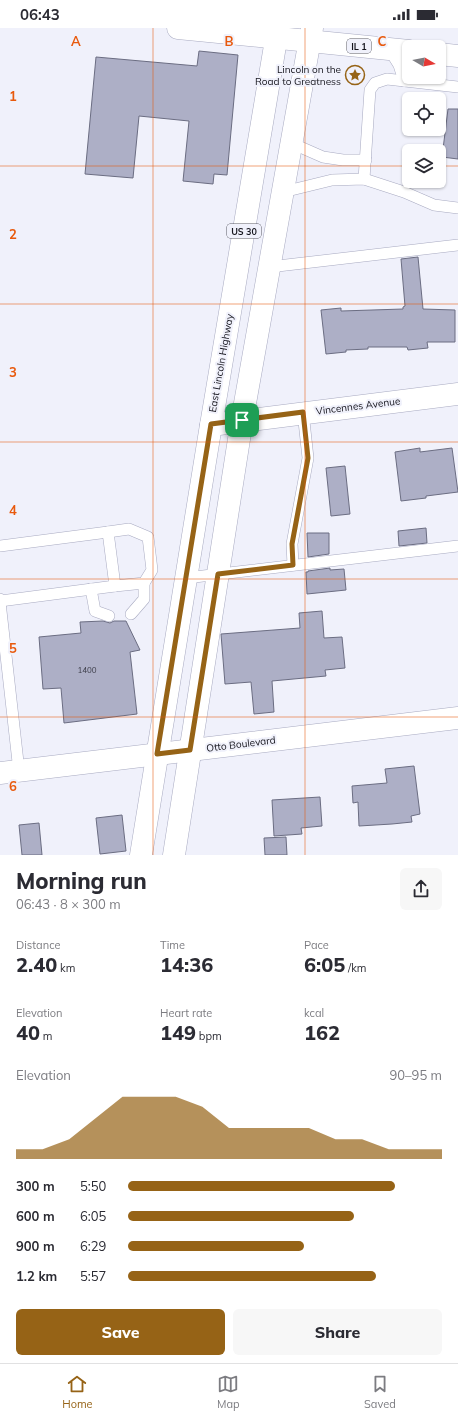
<!DOCTYPE html>
<html lang="en">
<head>
<meta charset="utf-8">
<style>
  body { margin:0; font-family:Mulish,sans-serif; background:#f7f7f7; color:#2b2b33; height:100vh; display:flex; flex-direction:column; font-size:15px; white-space:nowrap }
  * { box-sizing:border-box; margin:0 }
  p { font-size:13px; color:#7c7c81 }
  .icon { flex:none; width:22px; height:22px; fill:none; stroke:currentColor; stroke-width:2; stroke-linecap:round; stroke-linejoin:round }
  .map { position:relative; height:827px; overflow:hidden }
  .side { display:flex; flex-direction:column; background:#fff; flex:1 }
  .side>* { flex:none }
  .needle { width:26px; rotate:100deg }
  .controls { position:absolute; left:402px; top:12px; display:grid; gap:8px }
  .controls a { display:grid; place-items:center; width:44px; height:44px; border-radius:6px; background:#fff; box-shadow:0 1px 3px #0004; font-size:20px }
  .pin { position:absolute; display:grid; place-items:center; width:34px; height:34px; color:#fff; margin:-17px; border-radius:8px; box-shadow:0 2px 6px #0006 }
  .round { display:grid; place-items:center; flex:none; width:42px; height:42px; border-radius:6px; background:#f7f7f7 }
  .head { display:flex; align-items:center; justify-content:space-between; height:68px; padding:0 16px }
  h1 { font-size:22px; font-weight:800; line-height:30px }
  .metrics { display:grid; grid-template-columns:repeat(3,1fr); gap:6px; height:68px; padding:4px 16px }
  .metrics div { display:grid; align-content:center }
  .metrics b { font-size:20px; font-weight:800 }
  .metrics small { font-size:11px; font-weight:400 }
  .metrics p { font-size:11px }
  .chart { height:112px; padding:8px 16px }
  .chart p { display:flex; justify-content:space-between }
  .chart svg { width:100%; height:72px; margin-top:4px; fill:#966316; opacity:.7 }
  .action { display:flex; gap:8px; margin-top:auto; padding:8px 16px }
  .action a { flex:1; height:46px; border-radius:6px; background:#966316; color:#fff; font-size:16px; font-weight:800; line-height:46px; text-align:center }
  .action a+a { background:#f7f7f7; color:#2b2b33 }
  ul { padding:0 16px; list-style:none; font-size:13px }
  li { display:grid; grid-template-columns:64px 48px 1fr; align-items:center; height:30px }
  li i { height:10px; border-radius:5px; background:#966316 }
  .status { display:flex; justify-content:space-between; align-items:center; height:28px; padding:0 20px; background:#fff; direction:ltr }
  .status svg { height:11px; fill:currentColor }
  .tabs { display:flex; justify-content:space-around; align-items:center; height:56px; border-top:1px solid #e1e1e2; background:#fff; font-size:11px; color:#7c7c81 }
  .tabs a { display:grid; justify-items:center; gap:2px }
  .tabs .current { color:#966316 }
  .map>svg:first-child { display:block }
  .building { fill:#adafc6; stroke:#6b6d82 }
  .lines { fill:none; stroke-linecap:round; stroke-linejoin:round }
  .service-casing { stroke:#a8aac1; stroke-width:12 }
  .minor-casing { stroke:#a8aac1; stroke-width:23 }
  .primary-casing { stroke:#a8aac1; stroke-width:23 }
  .service { stroke:#fff; stroke-width:11 }
  .minor { stroke:#fff; stroke-width:22 }
  .primary { stroke:#fff; stroke-width:22 }
  .route-casing { stroke:#fff; stroke-width:8 }
  .route { stroke:#966316; stroke-width:5 }
  .grid { fill:none; stroke:#e8590c; stroke-width:1; stroke-opacity:0.55 }
  .labels { text-anchor:middle; dominant-baseline:central; stroke-width:4; stroke-linejoin:round; paint-order:stroke }
  .number-label { font-size:8px; fill:#3b3c47 }
  .shield { fill:#f0f1fb; stroke:#575760; stroke-width:1 }
  .shield-label { font-size:9px; font-weight:bold; fill:#15151d }
  .poi-label { font-size:10px; fill:#15151d; stroke:#f0f1fb; text-anchor:end }
  .street-label { font-size:10px; fill:#15151d; stroke:#f0f1fb }
  .grid-label { font-size:13px; text-anchor:middle; font-weight:bold; fill:#e8590c; stroke:#f0f1fb; stroke-width:4; stroke-linejoin:round; paint-order:stroke }
</style>
</head>
<body>
<div class="status"><b>06:43</b><svg viewBox="0 0 49 12"><path d="M0 12V9h3v3zM5 12V6h3v6zM10 12V3h3v9zM15 12V0h3v12zM26 1h20v11H26zM47 4h2v5h-2z"/></svg></div>
<div class="map">
<svg width="458" height="827" viewBox="0 0 458 827">
  <rect width="100%" height="100%" fill="#f0f1fb"/>
  <g class="building">
    <polygon points="199,23 238,27 227,147 214,146 213,156 183,153 189,93 139,88 133,150 85,146 96,29 197,38"/>
    <polygon points="448,81 458,81 458,131 442,129"/>
    <polygon points="418,229 423,281 455,282 455,314 427,314 428,320 408,322 407,319 368,319 368,321 346,322 346,324 326,326 321,282 341,280 341,283 403,281 403,279 405,278 401,231"/>
    <polygon points="420,420 420,424 452,420 458,464 426,468 426,470 401,473 395,424"/>
    <polygon points="345,438 350,486 331,488 326,440"/>
    <polygon points="426,500 427,515 399,518 398,503"/>
    <polygon points="307,505 329,505 329,526 308,529"/>
    <polygon points="330,540 330,542 344,541 346,562 307,566 306,544 308,544 308,543"/>
    <polygon points="322,583 324,610 342,609 345,640 325,642 326,648 272,653 274,684 254,686 251,654 225,656 221,606 300,600 299,585"/>
    <polygon points="103,593 110,595 114,593 126,593 140,622 130,624 137,686 64,695 61,660 43,661 39,609 81,605 80,594"/>
    <polygon points="414,738 420,786 411,788 412,794 392,796 359,798 358,774 353,775 352,758 387,755 385,741"/>
    <polygon points="320,769 322,798 301,800 302,806 274,808 272,772"/>
    <polygon points="122,787 126,823 100,826 96,790"/>
    <polygon points="39,795 42,827 22,827 19,797"/>
    <polygon points="286,809 287,827 265,827 264,810"/>
  </g>
  <g class="lines">
    <defs>
      <g id="service">
        <polyline points="389,21 399,37 404,53"/>
        <polyline points="291,115 323,129 343,132 366,132"/>
        <polyline points="364,151 370,62 375,55 387,51 458,59"/>
        <polyline points="283,164 332,152 364,151 404,164 434,177 458,180"/>
        <polyline points="269,239 458,217"/>
        <polyline points="108,504 129,501 148,509 152,542 144,555 115,558"/>
        <polyline points="0,518 108,504 115,558 0,573 0,571"/>
        <polyline points="293,537 292,516 308,430 303,384"/>
        <polyline points="186,550 458,518"/>
        <polyline points="91,561 95,583 109,588"/>
        <polyline points="0,574 19,743"/>
        <polyline points="131,586 144,571 144,555"/>
      </g>
      <g id="minor">
        <polyline points="211,397 458,366"/>
        <polyline points="0,745 458,690"/>
      </g>
      <g id="primary">
        <polyline points="178,0 409,23"/>
        <polyline points="439,26 458,28"/>
        <polyline points="141,827 211,397 278,0"/>
        <polyline points="174,827 242,392 312,0"/>
      </g>
    </defs>
    <use href="#service" class="service-casing"/>
    <use href="#minor" class="minor-casing"/>
    <use href="#primary" class="primary-casing"/>
    <use href="#service" class="service"/>
    <use href="#minor" class="minor"/>
    <use href="#primary" class="primary"/>
  </g>
  <g class="lines">
    <defs>
      <polygon id="route" points="303,384 308,430 292,516 293,537 218,546 190,722 157,726 211,396"/>
    </defs>
    <use href="#route" class="route-casing"/>
    <use href="#route" class="route"/>
  </g>
  <path class="grid" d="M153,0v827M305,0v827M0,138h409M439,138h19M0,276h458M0,414h458M0,551h458M0,689h458"/>
  <defs>
    <symbol id="sight-ring" viewBox="-11 -11 22 22"><circle r="9.5" fill="#f0f1fb" stroke="#966316" stroke-width="1.5"/><path d="M0-6L1.8-2.2L6-1.7L2.9 1.2L3.7 5.4L0 3.3L-3.7 5.4L-2.9 1.2L-6-1.7L-1.8-2.2Z" fill="#966316"/></symbol>
  </defs>
  <g fill-rule="evenodd">
    <use href="#sight-ring" x="344" y="36" width="22" height="22"/>
  </g>
  <g class="labels">
    <g class="number-label">
      <text x="87" y="642">1400</text>
    </g>
    <g class="shield">
      <rect x="347" y="11" width="24" height="14" rx="3"/>
      <rect x="227" y="196" width="34" height="14" rx="3"/>
    </g>
    <g class="shield-label">
      <text x="359" y="18">IL 1</text>
      <text x="244" y="203">US 30</text>
    </g>
    <g class="poi-label">
      <text x="341" y="41">Lincoln on the<tspan x="341" dy="12">Road to Greatness</tspan></text>
    </g>
    <g class="street-label">
      <text transform="translate(221 335) rotate(-80)">East Lincoln Highway</text>
      <text transform="translate(358 378) rotate(-7)">Vincennes Avenue</text>
      <text transform="translate(241 716) rotate(-7)">Otto Boulevard</text>
    </g>
  </g>
  <g class="grid-label">
    <text x="76" y="18">A</text>
    <text x="229" y="18">B</text>
    <text x="382" y="18">C</text>
    <text x="13" y="73">1</text>
    <text x="13" y="211">2</text>
    <text x="13" y="349">3</text>
    <text x="13" y="487">4</text>
    <text x="13" y="625">5</text>
    <text x="13" y="763">6</text>
  </g>
</svg>
<div class="controls">
<a><svg class="needle" viewBox="-14 -14 28 28"><path d="M0-13l5 13h-10z" fill="#e53935"/><path d="M0 13l5-13h-10z" fill="#7c7c81"/></svg></a>
<a><svg class="icon" aria-label="locate" viewBox="0 0 24 24"><circle cx="12" cy="12" r="6"/><path d="M12 2v4M12 18v4M2 12h4M18 12h4"/></svg></a>
<a><svg class="icon" aria-label="layers" viewBox="0 0 24 24"><path d="M12 4l9 5-9 5-9-5zM3 14l9 5 9-5"/></svg></a>
</div>
<div class="pin" style="left:242px;top:392px;background:#1e9e55"><svg class="icon" aria-label="arrive" viewBox="0 0 24 24"><path d="M6 21V4h12l-3 4 3 4H6"/></svg></div>
</div>
<section class="side">
<div class="head"><div><h1>Morning run</h1><p>06:43 · 8 × 300 m</p></div><a class="round"><svg class="icon" aria-label="share" viewBox="0 0 24 24"><path d="M12 15V3M7 8l5-5 5 5M5 13v7h14v-7"/></svg></a></div>
<div class="metrics">
<div><p>Distance</p><b>2.40<small> km</small></b></div>
<div><p>Time</p><b>14:36</b></div>
<div><p>Pace</p><b>6:05<small> /km</small></b></div>
</div>
<div class="metrics">
<div><p>Elevation</p><b>40<small> m</small></b></div>
<div><p>Heart rate</p><b>149<small> bpm</small></b></div>
<div><p>kcal</p><b>162</b></div>
</div>
<div class="chart"><p><span>Elevation</span>90–95 m</p>
<svg viewBox="0 0 160 44" preserveAspectRatio="none"><path d="M0 44V38L10 38L20 32L30 19L40 6L50 6L60 6L70 12L80 25L90 25L100 25L110 25L120 32L130 32L140 38L150 38L160 38V44z"/></svg>
</div>
<ul>
<li><b>300 m</b>5:50<i style="width:85%"></i></li>
<li><b>600 m</b>6:05<i style="width:72%"></i></li>
<li><b>900 m</b>6:29<i style="width:56%"></i></li>
<li><b>1.2 km</b>5:57<i style="width:79%"></i></li>
</ul>
<div class="action"><a>Save</a><a>Share</a></div>
</section>
<nav class="tabs">
<a class="current"><svg class="icon" aria-label="home" viewBox="0 0 24 24"><path d="M3 11l9-7 9 7M6 9v11h12V9"/></svg>Home</a>
<a><svg class="icon" aria-label="map" viewBox="0 0 24 24"><path d="M3 6l6-2 6 2 6-2v14l-6 2-6-2-6 2zM9 4v14M15 6v14"/></svg>Map</a>
<a><svg class="icon" aria-label="saved" viewBox="0 0 24 24"><path d="M7 4h10v16l-5-4-5 4z"/></svg>Saved</a>
</nav>
</body>
</html>
